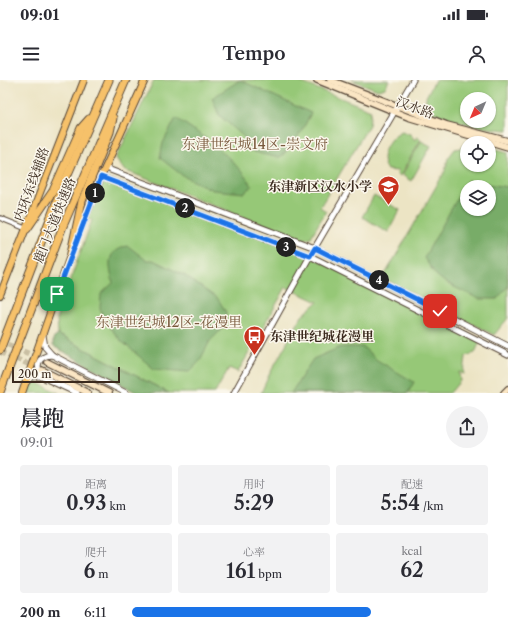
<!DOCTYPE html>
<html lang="zh">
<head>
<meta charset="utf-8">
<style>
  body { margin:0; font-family:"Libre Caslon Text","Noto Serif SC",serif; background:#f2f2f3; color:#2b2b33; height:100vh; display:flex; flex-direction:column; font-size:15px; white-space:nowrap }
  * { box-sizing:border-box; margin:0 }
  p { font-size:13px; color:#7c7c81 }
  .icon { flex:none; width:22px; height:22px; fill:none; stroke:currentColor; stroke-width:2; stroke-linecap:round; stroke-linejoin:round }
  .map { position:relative; height:313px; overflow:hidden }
  .drawer { display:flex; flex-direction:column; background:#fff; flex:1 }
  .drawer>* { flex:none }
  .needle { width:26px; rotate:224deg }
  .controls { position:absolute; left:460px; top:12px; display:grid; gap:8px }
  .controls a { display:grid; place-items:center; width:36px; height:36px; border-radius:50%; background:#fff; box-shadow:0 1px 3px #0004; font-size:20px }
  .scale { position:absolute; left:12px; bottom:10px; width:108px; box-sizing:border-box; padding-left:4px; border:2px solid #3b2a1e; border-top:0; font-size:11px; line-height:14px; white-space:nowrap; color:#3b2a1e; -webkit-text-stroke:3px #fbf7ec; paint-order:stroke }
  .pin { position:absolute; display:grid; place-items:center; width:34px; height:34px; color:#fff; margin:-17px; border-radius:8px; box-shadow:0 2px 6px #0006 }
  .km { position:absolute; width:20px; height:20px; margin:-10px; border-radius:50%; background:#222; color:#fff; font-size:11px; line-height:20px; text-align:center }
  .round { display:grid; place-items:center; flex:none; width:42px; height:42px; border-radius:21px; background:#f2f2f3 }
  .summary { display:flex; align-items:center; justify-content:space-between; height:68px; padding:0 20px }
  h1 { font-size:22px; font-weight:600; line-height:30px }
  .metrics { display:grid; grid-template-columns:repeat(3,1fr); gap:6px; height:68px; padding:4px 20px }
  .metrics div { display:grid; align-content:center; border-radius:4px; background:#f2f2f3; text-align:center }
  .metrics b { font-size:20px; font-weight:600 }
  .metrics small { font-size:11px; font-weight:400 }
  .metrics p { font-size:11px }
  ul { padding:0 20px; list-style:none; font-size:13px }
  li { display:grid; grid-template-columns:64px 48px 1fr; align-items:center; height:30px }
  li i { height:10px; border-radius:5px; background:#1a73e8 }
  .status { display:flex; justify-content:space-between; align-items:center; height:28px; padding:0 20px; background:#fff; direction:ltr }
  .status svg { height:11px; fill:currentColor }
  header { display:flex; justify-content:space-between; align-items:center; height:52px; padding:0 20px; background:#fff; font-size:18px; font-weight:600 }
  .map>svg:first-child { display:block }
  .green { fill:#96c877; stroke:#68794a; fill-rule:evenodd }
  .forest { fill:#78ac68; stroke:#5a6b43; fill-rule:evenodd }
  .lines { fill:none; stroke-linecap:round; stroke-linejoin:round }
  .secondary-tunnel { stroke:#c9bfa3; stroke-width:5.5; stroke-dasharray:5.5 3; stroke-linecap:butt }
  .minor-casing { stroke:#564637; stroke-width:6 }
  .tertiary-casing { stroke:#564637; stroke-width:7 }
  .secondary-casing { stroke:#564637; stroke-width:8 }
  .primary-casing { stroke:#564637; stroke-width:8 }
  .trunk-casing { stroke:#564637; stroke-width:9 }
  .minor { stroke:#fff; stroke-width:4 }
  .tertiary { stroke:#fff; stroke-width:5 }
  .secondary { stroke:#fbe6c4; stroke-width:5.5 }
  .primary { stroke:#f6c16b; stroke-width:6 }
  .trunk { stroke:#f6c16b; stroke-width:7 }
  .route-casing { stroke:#fff; stroke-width:8 }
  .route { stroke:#1a73e8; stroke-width:5 }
  .labels { text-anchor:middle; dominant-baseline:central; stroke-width:3; stroke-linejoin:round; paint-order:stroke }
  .street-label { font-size:13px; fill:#3b2a1e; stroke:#fbf7ec }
  .poi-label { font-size:13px; font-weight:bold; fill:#3b2a1e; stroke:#fbf7ec; text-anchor:end }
  .neighbourhood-label { font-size:14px; fill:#78593c; stroke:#fbf7ec }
</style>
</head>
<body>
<div class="status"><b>09:01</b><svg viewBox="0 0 49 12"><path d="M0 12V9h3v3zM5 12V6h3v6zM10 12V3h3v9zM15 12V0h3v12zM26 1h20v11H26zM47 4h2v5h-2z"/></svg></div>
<header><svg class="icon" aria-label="menu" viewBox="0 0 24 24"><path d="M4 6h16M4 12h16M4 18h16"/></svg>Tempo<svg class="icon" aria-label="person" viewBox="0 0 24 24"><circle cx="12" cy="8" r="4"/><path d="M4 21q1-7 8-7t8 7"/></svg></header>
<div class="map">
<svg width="508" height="313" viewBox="0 0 508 313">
  <rect width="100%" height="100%" fill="#fbf7ec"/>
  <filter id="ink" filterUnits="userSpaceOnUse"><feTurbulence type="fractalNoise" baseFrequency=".025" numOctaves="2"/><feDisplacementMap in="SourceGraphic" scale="8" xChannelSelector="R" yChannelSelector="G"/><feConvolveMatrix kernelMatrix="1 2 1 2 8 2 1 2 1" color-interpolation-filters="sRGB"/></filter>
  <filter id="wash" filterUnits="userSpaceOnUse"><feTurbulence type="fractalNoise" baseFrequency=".012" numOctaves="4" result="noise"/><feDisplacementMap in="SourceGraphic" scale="16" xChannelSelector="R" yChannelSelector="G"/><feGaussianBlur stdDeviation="0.9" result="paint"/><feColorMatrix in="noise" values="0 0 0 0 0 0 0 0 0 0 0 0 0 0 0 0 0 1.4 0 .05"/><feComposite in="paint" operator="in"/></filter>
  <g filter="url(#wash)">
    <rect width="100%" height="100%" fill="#ece4c4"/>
    <g class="green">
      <polygon points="154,0 295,0 371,30 369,45 320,127 326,131 311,157 303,160 124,90 116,78"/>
      <polygon points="352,0 389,0 385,8 378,10"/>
      <path d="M435,0h73v50c-24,-1 -61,-9 -82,-22v-11zM467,19h22v22h-22z"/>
      <path d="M402,51l8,3 5,6 2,-3 4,2 -21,37 -3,-2 1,-3 -11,-1c-10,-13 1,-33 15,-39z"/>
      <polygon points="421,61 431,66 411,101 402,95"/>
      <path d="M467,64v21h22v-18l19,5v166l-14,17 -111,-57 62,-107 3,-13 7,-9 6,-1zM467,107h22v22h-22z"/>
      <polygon points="101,97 310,176 480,261 475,273 466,276 464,294 459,292 460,301 450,313 261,313 269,295 302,236 318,222 286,207 238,292 229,288 215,313 169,313 58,255 57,237 92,140 85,137"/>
      <polygon points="374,116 400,130 388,152 362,137"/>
      <polygon points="36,302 59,313 27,313 32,303"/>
    </g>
    <g class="forest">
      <path d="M240,0l71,33c-9,18 -16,32 -32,45l-30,-7 -5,-14 -25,-22 -7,-17z"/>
      <path d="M176,38c33,22 53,35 76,68l-7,7 -32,-3 -30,-14 -23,-18 3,-15z"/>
      <path d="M467,101l41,6v99l-11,13h-18l-33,-16 -10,-8 -12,-17zM467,107h22v22h-22z"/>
      <path d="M128,166l18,14h7l31,15 34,24 8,13 -1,14 -15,15 -11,21 -10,10 -35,-3 -35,-30 -16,-21 -3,-10 1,-14 12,-11c-4,-18 -8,-33 15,-37z"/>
      <polygon points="58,255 169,313 137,313 53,266 53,259"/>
      <polygon points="341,267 363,267 377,280 414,302 408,313 291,313 313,279"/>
    </g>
  </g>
  <g filter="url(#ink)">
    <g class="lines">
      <g class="secondary-tunnel">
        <polyline points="0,261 45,281"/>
        <polyline points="0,272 42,290"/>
      </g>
      <defs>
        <polyline id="minor" points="0,138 27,149"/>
        <g id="tertiary">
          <polyline points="105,88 315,168 508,266"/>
          <polyline points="101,97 310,176 508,275"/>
          <polyline points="43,255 45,267 52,275 126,313"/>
          <path d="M43,297c-9,-11 -5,-21 9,-22"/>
          <polyline points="26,303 31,297 40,296 77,313"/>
          <polyline points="234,313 310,176 413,0"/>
        </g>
        <g id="secondary">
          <polyline points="317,0 408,37 508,67"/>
          <polyline points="330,0 447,45 508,61"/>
          <polyline points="47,282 109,313"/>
          <polyline points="42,290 88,313"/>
          <polyline points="504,313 508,309"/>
        </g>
        <g id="primary">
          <polyline points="0,215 84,0"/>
          <polyline points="22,313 71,173 101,97 145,0"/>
        </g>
        <g id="trunk">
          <polyline points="27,149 53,111 81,48 89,39"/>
          <polyline points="71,173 82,121 110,52 113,38"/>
          <polyline points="0,270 61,110 109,0"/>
          <polyline points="0,312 63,146 126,0"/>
        </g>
      </defs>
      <use href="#minor" class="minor-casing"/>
      <use href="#tertiary" class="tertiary-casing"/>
      <use href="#secondary" class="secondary-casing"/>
      <use href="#primary" class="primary-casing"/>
      <use href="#trunk" class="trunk-casing"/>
      <use href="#minor" class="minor"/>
      <use href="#tertiary" class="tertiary"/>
      <use href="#secondary" class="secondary"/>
      <use href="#primary" class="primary"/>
      <use href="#trunk" class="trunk"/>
    </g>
  </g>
  <g class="lines" filter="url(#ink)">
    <defs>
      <polyline id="route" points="57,214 101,97 310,176 315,168 440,231"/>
    </defs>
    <use href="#route" class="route-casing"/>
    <use href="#route" class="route"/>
  </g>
  <defs>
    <symbol id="school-pin" viewBox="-11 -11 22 30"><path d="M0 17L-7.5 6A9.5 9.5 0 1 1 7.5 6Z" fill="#c8321e" stroke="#fbf7ec"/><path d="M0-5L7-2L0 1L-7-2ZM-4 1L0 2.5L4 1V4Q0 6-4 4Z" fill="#fff"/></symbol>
    <symbol id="bus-pin" viewBox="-11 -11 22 30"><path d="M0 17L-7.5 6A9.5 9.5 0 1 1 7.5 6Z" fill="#c8321e" stroke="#fbf7ec"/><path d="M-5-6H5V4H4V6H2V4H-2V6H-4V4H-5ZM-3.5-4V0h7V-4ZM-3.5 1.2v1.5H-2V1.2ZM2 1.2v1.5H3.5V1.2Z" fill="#fff"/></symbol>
  </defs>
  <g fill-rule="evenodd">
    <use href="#school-pin" x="376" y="94" width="25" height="34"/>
    <use href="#bus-pin" x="242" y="244" width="25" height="34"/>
  </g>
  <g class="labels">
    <g class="street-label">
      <text transform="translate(415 27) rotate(20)">汉水路</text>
      <text transform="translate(31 104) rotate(-70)">内环东线辅路</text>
      <text transform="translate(54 140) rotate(-68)">鹿门大道快速路</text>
    </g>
    <g class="poi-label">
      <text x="372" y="106">东津新区汉水小学</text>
      <text x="270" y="256" text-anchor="start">东津世纪城花漫里</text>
    </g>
    <g class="neighbourhood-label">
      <text x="255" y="64">东津世纪城14区-崇文府</text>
      <text x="169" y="242">东津世纪城12区-花漫里</text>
    </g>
  </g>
</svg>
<div class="controls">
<a><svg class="needle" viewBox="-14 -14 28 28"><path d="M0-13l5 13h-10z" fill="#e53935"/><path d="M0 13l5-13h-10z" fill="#7c7c81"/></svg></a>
<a><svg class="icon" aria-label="locate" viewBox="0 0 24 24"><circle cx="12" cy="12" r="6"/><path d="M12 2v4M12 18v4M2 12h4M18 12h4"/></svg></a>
<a><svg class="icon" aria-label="layers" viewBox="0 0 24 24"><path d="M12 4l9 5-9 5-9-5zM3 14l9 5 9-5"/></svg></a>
</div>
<div class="scale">200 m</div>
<div class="pin" style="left:57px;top:214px;background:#1e9e55"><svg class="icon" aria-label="arrive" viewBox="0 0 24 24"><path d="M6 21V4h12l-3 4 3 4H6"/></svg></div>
<div class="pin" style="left:440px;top:231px;background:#d93025"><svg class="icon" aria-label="check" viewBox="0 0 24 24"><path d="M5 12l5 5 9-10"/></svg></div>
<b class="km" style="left:95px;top:113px">1</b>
<b class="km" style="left:185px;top:128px">2</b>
<b class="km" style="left:286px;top:167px">3</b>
<b class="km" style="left:379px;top:200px">4</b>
</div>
<section class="drawer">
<div class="summary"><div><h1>晨跑</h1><p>09:01</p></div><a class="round"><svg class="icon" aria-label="share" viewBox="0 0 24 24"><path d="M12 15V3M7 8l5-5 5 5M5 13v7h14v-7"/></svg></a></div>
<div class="metrics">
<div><p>距离</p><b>0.93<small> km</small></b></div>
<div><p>用时</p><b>5:29</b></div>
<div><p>配速</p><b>5:54<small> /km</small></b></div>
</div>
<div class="metrics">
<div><p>爬升</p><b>6<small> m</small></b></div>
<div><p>心率</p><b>161<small> bpm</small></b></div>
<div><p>kcal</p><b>62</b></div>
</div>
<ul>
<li><b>200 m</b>6:11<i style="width:67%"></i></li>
</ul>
</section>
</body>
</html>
